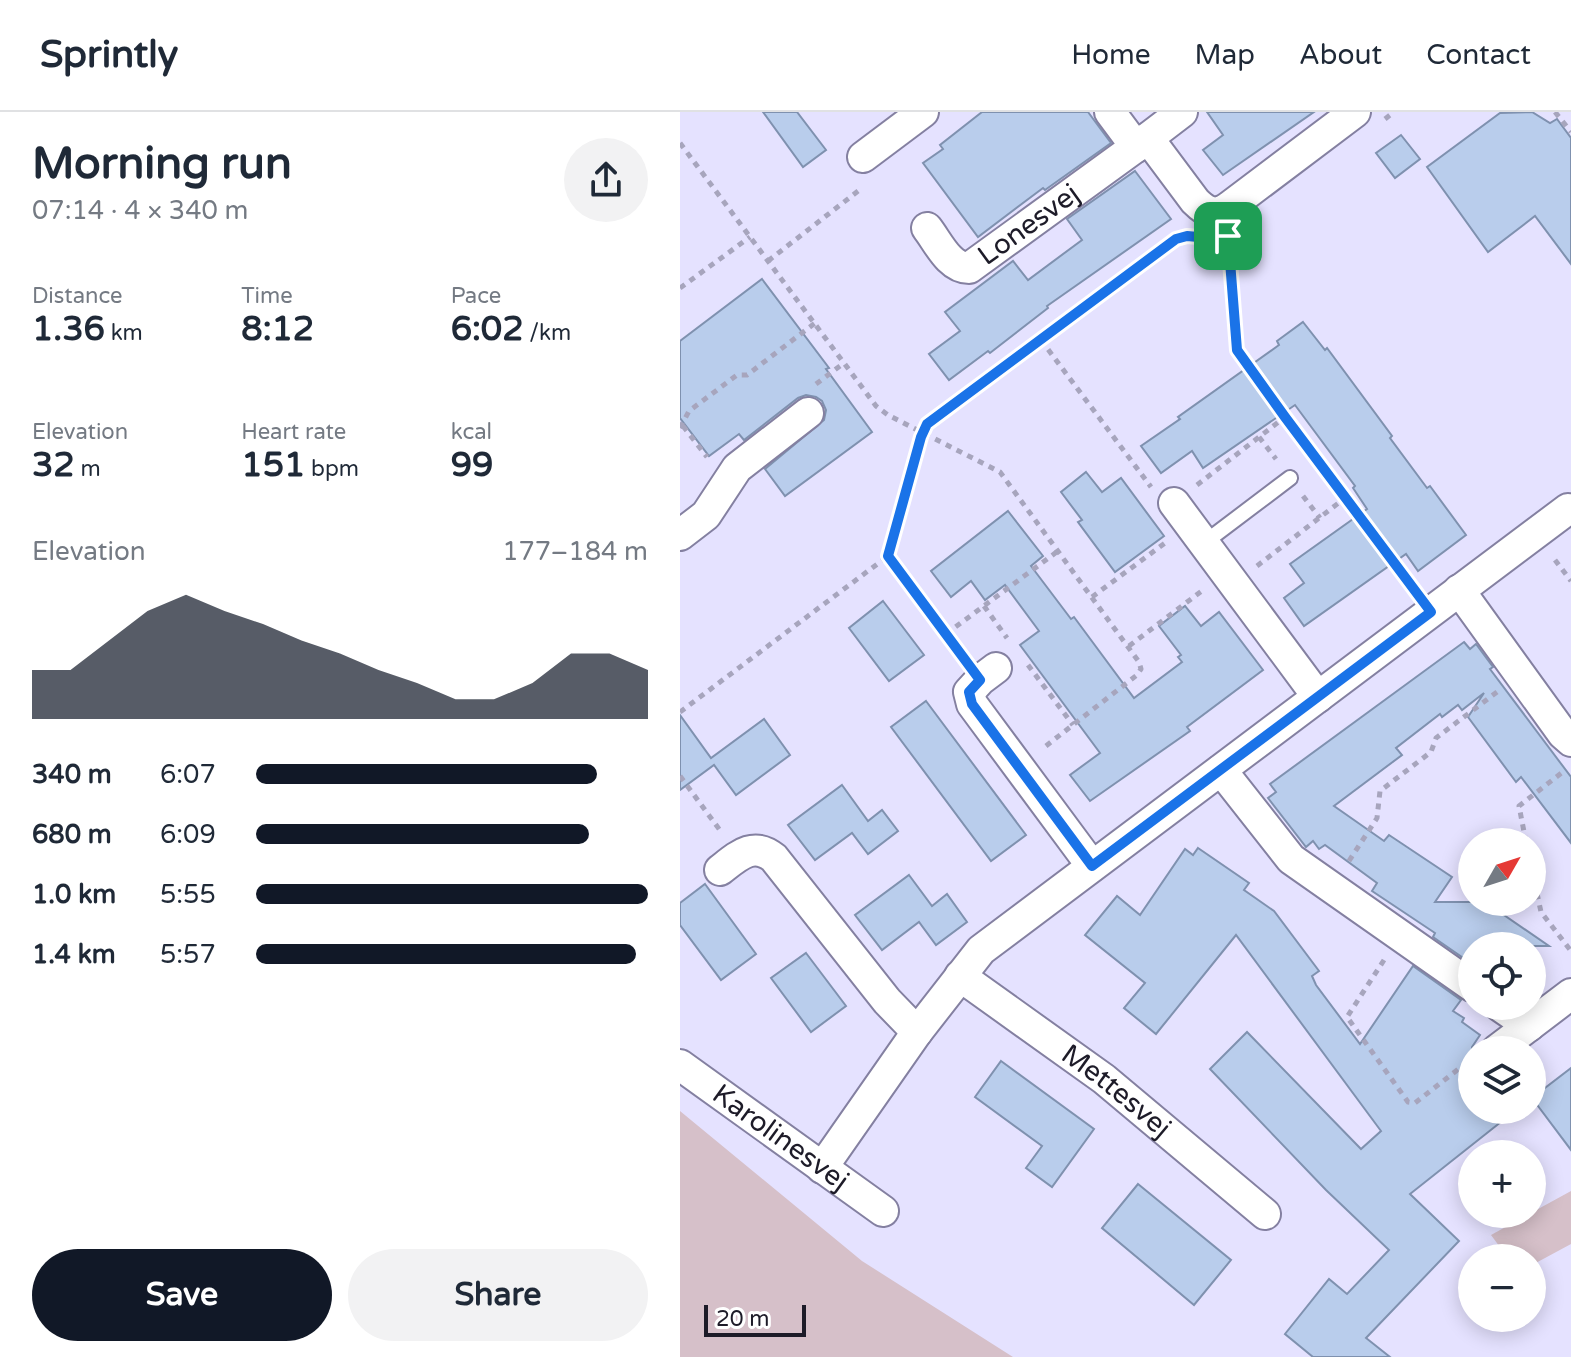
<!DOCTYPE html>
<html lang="en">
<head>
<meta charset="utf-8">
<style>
  body { margin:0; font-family:"Varela Round",sans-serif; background:#f2f2f3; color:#1f2937; height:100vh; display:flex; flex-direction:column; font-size:30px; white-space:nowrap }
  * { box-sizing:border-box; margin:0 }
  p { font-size:26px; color:#747a83 }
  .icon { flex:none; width:44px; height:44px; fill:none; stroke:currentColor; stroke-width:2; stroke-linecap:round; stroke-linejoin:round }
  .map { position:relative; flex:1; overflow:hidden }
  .details { display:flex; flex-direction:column; background:#fff; width:680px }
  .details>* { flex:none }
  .needle { width:52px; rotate:51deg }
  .buttons { position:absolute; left:778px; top:716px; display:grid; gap:16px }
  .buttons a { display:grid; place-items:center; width:88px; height:88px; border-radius:50%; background:#fff; box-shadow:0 4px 20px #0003; font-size:40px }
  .scale { position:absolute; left:24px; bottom:20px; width:102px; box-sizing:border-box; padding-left:8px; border:4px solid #1d1b28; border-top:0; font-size:22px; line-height:28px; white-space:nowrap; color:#1d1b28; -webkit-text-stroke:6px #fff; paint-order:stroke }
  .pin { position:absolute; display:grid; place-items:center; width:68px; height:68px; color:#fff; margin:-34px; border-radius:16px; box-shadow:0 4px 12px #0006 }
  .round { display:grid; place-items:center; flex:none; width:84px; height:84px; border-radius:42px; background:#f2f2f3 }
  .headline { display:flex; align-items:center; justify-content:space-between; height:136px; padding:0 32px }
  h1 { font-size:44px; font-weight:700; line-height:60px }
  .metrics { display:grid; grid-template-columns:repeat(3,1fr); gap:12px; height:136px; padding:8px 32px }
  .metrics div { display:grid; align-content:center }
  .metrics b { font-size:34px; font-weight:700 }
  .metrics small { font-size:22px; font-weight:400 }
  .metrics p { font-size:22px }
  .chart { height:224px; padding:16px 32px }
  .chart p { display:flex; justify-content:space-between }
  .chart svg { width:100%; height:144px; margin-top:8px; fill:#111827; opacity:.7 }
  .cta { display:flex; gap:16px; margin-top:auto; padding:16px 32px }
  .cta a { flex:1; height:92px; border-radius:48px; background:#111827; color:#fff; font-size:32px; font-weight:700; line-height:92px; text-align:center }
  .cta a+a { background:#f2f2f3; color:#1f2937 }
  ul { padding:0 32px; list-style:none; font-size:26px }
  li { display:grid; grid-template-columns:128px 96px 1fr; align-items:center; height:60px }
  li i { height:20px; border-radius:10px; background:#111827 }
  header { display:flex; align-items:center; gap:48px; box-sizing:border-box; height:112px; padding:0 40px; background:#fff; border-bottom:2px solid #e0e1e3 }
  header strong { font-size:38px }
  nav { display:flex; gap:44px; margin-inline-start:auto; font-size:28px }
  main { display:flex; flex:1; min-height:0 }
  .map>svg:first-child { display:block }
  .green { fill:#d6c0c9 }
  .building { fill:#b9cdec; stroke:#7f91af; stroke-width:2 }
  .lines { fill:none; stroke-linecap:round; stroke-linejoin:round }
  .service-casing { stroke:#8480a1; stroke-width:18 }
  .minor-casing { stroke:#8480a1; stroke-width:34 }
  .path { stroke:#a7a5bd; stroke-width:5; stroke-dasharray:6 6; stroke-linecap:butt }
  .service { stroke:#fff; stroke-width:14 }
  .minor { stroke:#fff; stroke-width:30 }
  .route-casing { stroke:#fff; stroke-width:16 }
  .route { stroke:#1a73e8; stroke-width:10 }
  .labels { text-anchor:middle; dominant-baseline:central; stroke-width:6; stroke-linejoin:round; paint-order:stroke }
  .street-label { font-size:28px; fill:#1d1b28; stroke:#fff }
</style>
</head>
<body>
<header>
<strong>Sprintly</strong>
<nav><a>Home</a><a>Map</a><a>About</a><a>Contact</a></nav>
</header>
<main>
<section class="details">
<div class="headline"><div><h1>Morning run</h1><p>07:14 · 4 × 340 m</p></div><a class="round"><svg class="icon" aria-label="share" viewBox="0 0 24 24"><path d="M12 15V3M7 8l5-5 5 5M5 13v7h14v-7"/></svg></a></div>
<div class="metrics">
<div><p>Distance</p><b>1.36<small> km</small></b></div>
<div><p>Time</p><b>8:12</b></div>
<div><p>Pace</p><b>6:02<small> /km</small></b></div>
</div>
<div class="metrics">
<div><p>Elevation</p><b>32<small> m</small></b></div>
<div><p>Heart rate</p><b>151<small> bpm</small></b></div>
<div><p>kcal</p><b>99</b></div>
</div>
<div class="chart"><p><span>Elevation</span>177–184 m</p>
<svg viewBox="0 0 160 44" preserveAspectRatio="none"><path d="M0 44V29L10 29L20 20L30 11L40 6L50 11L60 15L70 20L80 24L90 29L100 33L110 38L120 38L130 33L140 24L150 24L160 29V44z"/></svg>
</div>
<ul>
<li><b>340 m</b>6:07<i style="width:87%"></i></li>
<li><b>680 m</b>6:09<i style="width:85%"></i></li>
<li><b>1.0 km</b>5:55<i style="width:100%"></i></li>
<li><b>1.4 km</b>5:57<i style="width:97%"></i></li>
</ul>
<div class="cta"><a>Save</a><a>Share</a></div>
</section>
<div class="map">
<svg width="891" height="1245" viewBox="0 0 891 1245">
  <rect width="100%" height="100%" fill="#e5e2ff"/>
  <g class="green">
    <polygon points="0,999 182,1149 333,1245 0,1245"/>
    <polygon points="891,1079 891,1132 852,1153 852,1146 828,1146 811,1123"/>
  </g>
  <g class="building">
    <polygon points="83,0 117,0 146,38 123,55"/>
    <polygon points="302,0 408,0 431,31 365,78 363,76 298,125 243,51 263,37 260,33"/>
    <polygon points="527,0 634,0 543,63 523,38 543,23"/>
    <polygon points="852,0 870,11 877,7 891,26 891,152 855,104 808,140 747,55 820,1"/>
    <polygon points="721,23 740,47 715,66 696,41"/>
    <polygon points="455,59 491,107 367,194 368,196 310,241 308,239 269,268 249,242 280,219 265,200 333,149 348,168 402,128 387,107"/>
    <polygon points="82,167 149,256 146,257 192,320 105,384 85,357 144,308 146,298 142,289 136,285 126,283 118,286 64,328 59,322 29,344 0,306 0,229"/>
    <polygon points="623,210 645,238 647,236 712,324 710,326 747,376 750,374 786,423 738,459 726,442 624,514 604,486 624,471 610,452 687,397 673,376 675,374 615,293 523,356 512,339 481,361 461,334 500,307 498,305 599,233 597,229"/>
    <polygon points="406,360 422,380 441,366 484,424 435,460 398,410 402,408 381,380"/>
    <polygon points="328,399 363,444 351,454 391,507 394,505 454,586 502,550 498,545 501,543 479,514 505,494 521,514 539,500 583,558 507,615 510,619 410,689 390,663 420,641 340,533 359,519 325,473 305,488 291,469 271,485 251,459"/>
    <polygon points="203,489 244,543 209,569 169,516"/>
    <polygon points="784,530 790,537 796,532 813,555 810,557 891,665 891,731 841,665 836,670 788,605 804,581 782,598 778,593 762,605 760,602 716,636 722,643 654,694 704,729 709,723 772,765 755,790 805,790 869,834 792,834 792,852 753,825 755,821 692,779 697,771 645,733 639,737 633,729 626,735 588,686 596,680 590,672"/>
    <polygon points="246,589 346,723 311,749 211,615"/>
    <polygon points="0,603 31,646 84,607 110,643 56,683 34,653 0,678"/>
    <polygon points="162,673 188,709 202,698 218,719 188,742 172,721 135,748 108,713"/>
    <polygon points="518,736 569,771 564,778 594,799 639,859 632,864 636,873 680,932 733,854 781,888 773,899 784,906 782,910 800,923 792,935 792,998 836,998 730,1082 779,1129 686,1226 710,1245 633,1245 605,1222 649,1167 667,1182 709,1138 646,1078 530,957 567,920 681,1037 701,1019 556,823 476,922 444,896 465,871 405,823 437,784 460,803 505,737 513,743"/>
    <polygon points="229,763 252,794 267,782 287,810 256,833 239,810 202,838 175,803"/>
    <polygon points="25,772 76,842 41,868 0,813 0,791"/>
    <polygon points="126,841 166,894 131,920 91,866"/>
    <polygon points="321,949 414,1017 372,1075 346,1056 362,1034 295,985"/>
    <polygon points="891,956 891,1038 852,986"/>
    <polygon points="458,1072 551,1148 514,1193 422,1116"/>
  </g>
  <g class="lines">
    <defs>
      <polyline id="service" points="524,431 610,366"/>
      <g id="minor">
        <polyline points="430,0 456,35"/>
        <path d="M502,0l-34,26 47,63c11,11 20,16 34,6l126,-95"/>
        <polyline points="183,45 243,0"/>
        <path id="s1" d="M247,116c11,14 22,40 42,40l179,-130"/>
        <polyline points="494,391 638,585"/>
        <polyline points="0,423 26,403 57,356 128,301"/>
        <polyline points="779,478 883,622 891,629"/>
        <polyline points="316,556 300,568 289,580 292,592 412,754"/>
        <polyline points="541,658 611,747 792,874"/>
        <path d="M40,758c18,-14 33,-29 54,-12l113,143 30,31"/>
        <path id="s2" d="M280,864l144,103 161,135"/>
        <polyline points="820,894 849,914"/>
        <polyline points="817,938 891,882"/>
        <path id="s3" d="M0,953l203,146"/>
        <polyline points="142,1056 237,920 301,838 888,397"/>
      </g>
    </defs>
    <use href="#service" class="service-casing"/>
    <use href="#minor" class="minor-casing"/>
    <g class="path">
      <polyline points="875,0 891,20"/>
      <polyline points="705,7 714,0"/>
      <polyline points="0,31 196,294 208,303 320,360 459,550 461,557 457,563 362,637"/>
      <polyline points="549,129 555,230 557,238 733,477"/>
      <polyline points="88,149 182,76"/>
      <polyline points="0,176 70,125"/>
      <polyline points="361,228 471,375"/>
      <polyline points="136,272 164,251"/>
      <polyline points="3,314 27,345"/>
      <polyline points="0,316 9,299 57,263 67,263 135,211"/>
      <polyline points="579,325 596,347"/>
      <polyline points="517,373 605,305"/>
      <polyline points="623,384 640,406"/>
      <polyline points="208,444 282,543"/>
      <polyline points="875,448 891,469"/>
      <polyline points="577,454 665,386"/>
      <polyline points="412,485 485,431"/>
      <polyline points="304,494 327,526"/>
      <polyline points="266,522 378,439"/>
      <polyline points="449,534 523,478"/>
      <polyline points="348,553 393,613"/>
      <polyline points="0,600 208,444 241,325 247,312 496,127 506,124"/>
      <polyline points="0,664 42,721"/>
      <polyline points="846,730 839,694 884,659"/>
      <polyline points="669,749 697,706 700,679 751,640 756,626 817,580"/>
      <polyline points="852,758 861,800 891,839"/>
      <polyline points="704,848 667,905 728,990 735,991 790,948"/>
    </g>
    <use href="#service" class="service"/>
    <use href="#minor" class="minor"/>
  </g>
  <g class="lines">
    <defs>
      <polygon id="route" points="507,124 540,127 548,124 557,238 605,305 751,500 412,754 292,592 289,580 300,568 208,444 241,325 247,312 496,127"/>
    </defs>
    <use href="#route" class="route-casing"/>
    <use href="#route" class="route"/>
  </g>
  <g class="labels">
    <g class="street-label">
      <text stroke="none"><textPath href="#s1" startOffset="134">Lonesvej</textPath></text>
      <text stroke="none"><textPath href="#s2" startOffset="194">Mettesvej</textPath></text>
      <text stroke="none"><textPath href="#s3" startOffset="124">Karolinesvej</textPath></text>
    </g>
  </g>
</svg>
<div class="buttons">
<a><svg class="needle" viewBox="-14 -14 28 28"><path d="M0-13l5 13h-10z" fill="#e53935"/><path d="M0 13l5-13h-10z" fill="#747a83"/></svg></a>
<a><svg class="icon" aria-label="locate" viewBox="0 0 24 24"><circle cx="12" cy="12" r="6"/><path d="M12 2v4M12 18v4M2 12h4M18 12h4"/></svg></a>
<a><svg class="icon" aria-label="layers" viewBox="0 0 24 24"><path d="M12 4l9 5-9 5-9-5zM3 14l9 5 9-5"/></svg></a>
<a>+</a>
<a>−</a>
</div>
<div class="scale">20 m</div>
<div class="pin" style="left:548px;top:124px;background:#1e9e55"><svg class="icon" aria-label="arrive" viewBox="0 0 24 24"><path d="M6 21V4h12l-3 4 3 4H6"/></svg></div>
</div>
</main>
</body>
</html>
